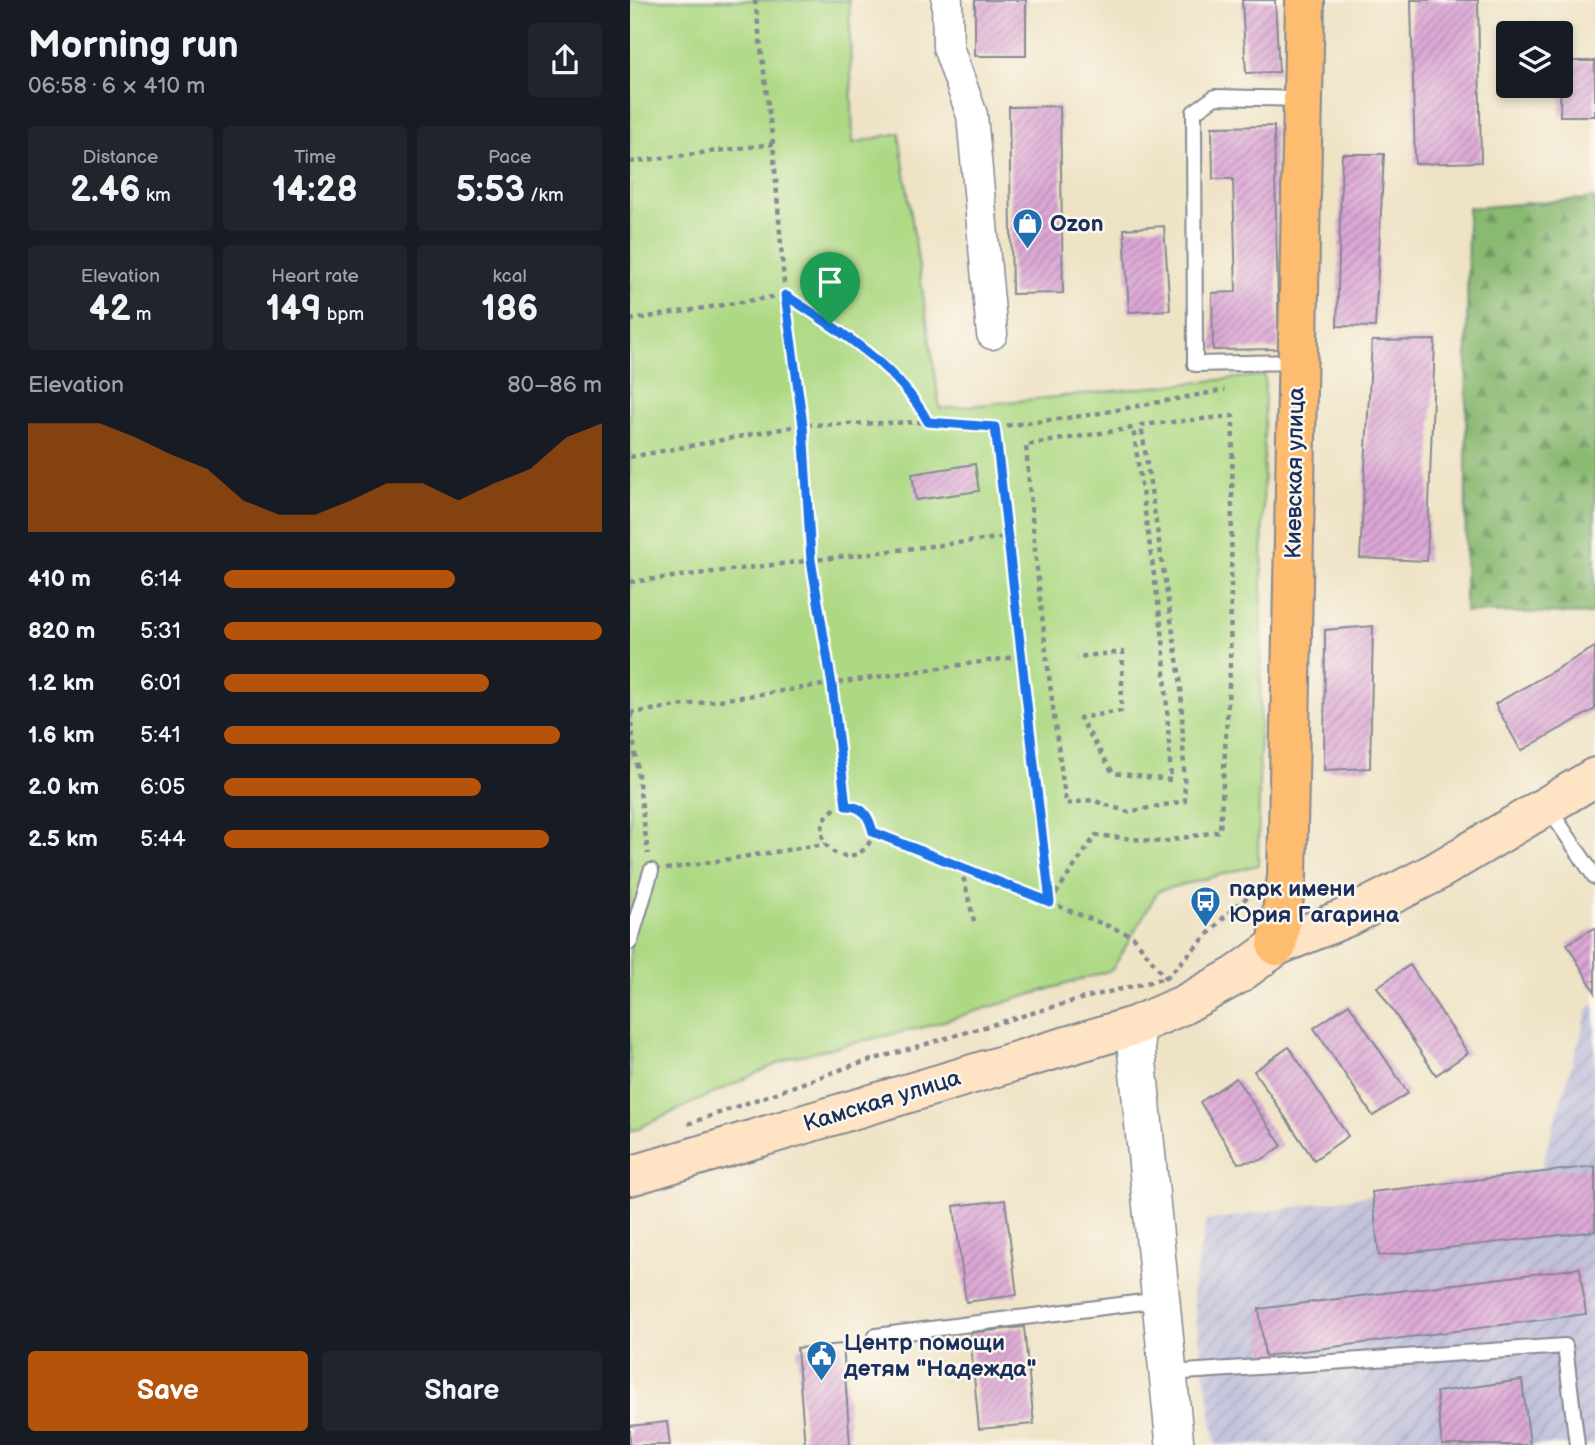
<!DOCTYPE html>
<html lang="en">
<head>
<meta charset="utf-8">
<style>
  body { margin:0; font-family:"Balsamiq Sans",sans-serif; background:#20242c; color:#f1f3f6; height:100vh; display:flex; flex-direction:column; font-size:26px; white-space:nowrap }
  * { box-sizing:border-box; margin:0 }
  p { font-size:23px; color:#9ea1a6 }
  .icon { flex:none; width:38px; height:38px; fill:none; stroke:currentColor; stroke-width:2; stroke-linecap:round; stroke-linejoin:round }
  .map { position:relative; flex:1; overflow:hidden }
  .details { display:flex; flex-direction:column; background:#171b24; width:630px }
  .details>* { flex:none }
  .buttons { position:absolute; left:866px; top:21px; display:grid; gap:14px }
  .buttons a { display:grid; place-items:center; width:77px; height:77px; border-radius:7px; background:#171b24; box-shadow:0 4px 10px #0003; font-size:35px }
  .pin { position:absolute; display:grid; place-items:center; width:60px; height:60px; color:#fff; margin:-72px -30px; border-radius:50% 50% 50% 0; rotate:-45deg; box-shadow:0 0 7px #0007 }
  .pin .icon { rotate:45deg }
  .round { display:grid; place-items:center; flex:none; width:74px; height:74px; border-radius:7px; background:#20242c }
  .summary { display:flex; align-items:center; justify-content:space-between; height:119px; padding:0 28px }
  h1 { font-size:38px; font-weight:800; line-height:52px }
  .stats { display:grid; grid-template-columns:repeat(3,1fr); gap:10px; height:119px; padding:7px 28px }
  .stats div { display:grid; align-content:center; border-radius:7px; background:#20242c; text-align:center }
  .stats b { font-size:35px; font-weight:800 }
  .stats small { font-size:19px; font-weight:400 }
  .stats p { font-size:19px }
  .chart { height:196px; padding:14px 28px }
  .chart p { display:flex; justify-content:space-between }
  .chart svg { width:100%; height:126px; margin-top:7px; fill:#b45309; opacity:.7 }
  .button { display:flex; gap:14px; margin-top:auto; padding:14px 28px }
  .button a { flex:1; height:80px; border-radius:7px; background:#b45309; color:#fff; font-size:28px; font-weight:800; line-height:80px; text-align:center }
  .button a+a { background:#20242c; color:#f1f3f6 }
  ul { padding:0 28px; list-style:none; font-size:23px }
  li { display:grid; grid-template-columns:112px 84px 1fr; align-items:center; height:52px }
  li i { height:18px; border-radius:9px; background:#b45309 }
  main { display:flex; flex:1; min-height:0 }
  .map>svg:first-child { display:block }
  .industrial { fill:url(#industrial-furrows) }
  .forest { fill:url(#forest-firs); stroke:#527468; stroke-width:2 }
  .green { fill:#aed984; stroke:#648471; stroke-width:2 }
  .building { fill:url(#building-hatch) }
  .lines { fill:none; stroke-linecap:round; stroke-linejoin:round }
  .service-casing { stroke:#858992; stroke-width:18 }
  .minor-casing { stroke:#858992; stroke-width:33 }
  .tertiary-casing { stroke:#858992; stroke-width:40 }
  .secondary-casing { stroke:#858992; stroke-width:42 }
  .primary-casing { stroke:#858992; stroke-width:42 }
  .path { stroke:#858992; stroke-width:4.5; stroke-dasharray:5 5; stroke-linecap:butt }
  .service { stroke:#fff; stroke-width:14 }
  .minor { stroke:#fff; stroke-width:30 }
  .tertiary { stroke:#fff; stroke-width:37 }
  .secondary { stroke:#fee4c5; stroke-width:38 }
  .primary { stroke:#fdbc6f; stroke-width:38 }
  .route-casing { stroke:#fff; stroke-width:14 }
  .route { stroke:#1a73e8; stroke-width:9 }
  .labels { text-anchor:middle; dominant-baseline:central; stroke-width:5; stroke-linejoin:round; paint-order:stroke }
  .poi-label { font-size:23px; font-weight:bold; fill:#1b2f5e; stroke:#fbf7ec; text-anchor:start }
  .street-label { font-size:23px; fill:#1b2f5e; stroke:#fbf7ec }
</style>
</head>
<body>
<main>
<section class="details">
<div class="summary"><div><h1>Morning run</h1><p>06:58 · 6 × 410 m</p></div><a class="round"><svg class="icon" aria-label="share" viewBox="0 0 24 24"><path d="M12 15V3M7 8l5-5 5 5M5 13v7h14v-7"/></svg></a></div>
<div class="stats">
<div><p>Distance</p><b>2.46<small> km</small></b></div>
<div><p>Time</p><b>14:28</b></div>
<div><p>Pace</p><b>5:53<small> /km</small></b></div>
</div>
<div class="stats">
<div><p>Elevation</p><b>42<small> m</small></b></div>
<div><p>Heart rate</p><b>149<small> bpm</small></b></div>
<div><p>kcal</p><b>186</b></div>
</div>
<div class="chart"><p><span>Elevation</span>80–86 m</p>
<svg viewBox="0 0 160 44" preserveAspectRatio="none"><path d="M0 44V6L10 6L20 6L30 11L40 17L50 22L60 33L70 38L80 38L90 33L100 27L110 27L120 33L130 27L140 22L150 11L160 6V44z"/></svg>
</div>
<ul>
<li><b>410 m</b>6:14<i style="width:61%"></i></li>
<li><b>820 m</b>5:31<i style="width:100%"></i></li>
<li><b>1.2 km</b>6:01<i style="width:70%"></i></li>
<li><b>1.6 km</b>5:41<i style="width:89%"></i></li>
<li><b>2.0 km</b>6:05<i style="width:68%"></i></li>
<li><b>2.5 km</b>5:44<i style="width:86%"></i></li>
</ul>
<div class="button"><a>Save</a><a>Share</a></div>
</section>
<div class="map">
<svg width="965" height="1445" viewBox="0 0 965 1445">
  <defs>
    <pattern id="industrial-furrows" width="10" height="10" patternUnits="userSpaceOnUse" patternTransform="scale(1.75)"><rect width="10" height="10" fill="#c2c2dc"/><path d="M-1 1l2-2M0 10L10 0M9 11l2-2" fill="none" stroke="#a6a7bf"/></pattern>
    <pattern id="forest-firs" width="22" height="20" patternUnits="userSpaceOnUse" patternTransform="scale(1.75)"><rect width="22" height="20" fill="#8ab972"/><path d="M5 1l3.5 6h-7zM16 11l3.5 6h-7z" fill="#709761"/></pattern>
    <pattern id="building-hatch" width="6" height="6" patternUnits="userSpaceOnUse" patternTransform="scale(1.75)"><rect width="6" height="6" fill="#dca7d5"/><path d="M-1 1l2-2M0 6l6-6M5 7l2-2" fill="none" stroke="#b288b0"/></pattern>
  </defs>
  <rect width="100%" height="100%" fill="#fbf7ec"/>
  <filter id="ink" filterUnits="userSpaceOnUse"><feTurbulence type="fractalNoise" baseFrequency=".0143" numOctaves="2"/><feDisplacementMap in="SourceGraphic" scale="14" xChannelSelector="R" yChannelSelector="G"/><feConvolveMatrix kernelMatrix="1 2 1 2 8 2 1 2 1" color-interpolation-filters="sRGB"/></filter>
  <filter id="wash" filterUnits="userSpaceOnUse"><feTurbulence type="fractalNoise" baseFrequency=".00686" numOctaves="4" result="noise"/><feDisplacementMap in="SourceGraphic" scale="28" xChannelSelector="R" yChannelSelector="G"/><feGaussianBlur stdDeviation="1.57" result="paint"/><feColorMatrix in="noise" values="0 0 0 0 0 0 0 0 0 0 0 0 0 0 0 0 0 1.4 0 .05"/><feComposite in="paint" operator="in"/></filter>
  <g filter="url(#wash)">
    <rect width="100%" height="100%" fill="#efe3c6"/>
    <polygon class="industrial" points="965,1004 965,1445 586,1445 562,1293 576,1221 911,1168 959,1007"/>
    <polygon class="forest" points="965,198 965,614 835,612 838,208"/>
    <polygon class="green" points="0,0 219,0 223,143 269,133 310,409 635,375 628,865 528,891 482,970 294,1027 162,1057 0,1132"/>
    <g id="blocks">
      <g class="building">
        <rect x="345" y="0" width="51" height="56"/>
        <polygon points="612,0 645,0 649,72 616,73"/>
        <polygon points="781,0 848,0 851,162 785,164"/>
        <polygon points="931,61 965,61 965,116 930,116"/>
        <polygon points="430,106 433,293 382,294 379,107"/>
        <polygon points="644,126 649,349 583,350 582,293 606,292 603,179 583,179 582,127"/>
        <polygon points="712,154 754,154 745,327 707,326"/>
        <polygon points="534,226 540,310 499,312 494,229"/>
        <polygon points="805,340 797,561 730,558 742,341"/>
        <polygon points="345,464 349,491 286,500 282,474"/>
        <polygon points="743,626 740,768 694,770 695,630"/>
        <polygon points="965,647 965,709 891,751 865,704"/>
        <polygon points="965,928 965,992 937,944"/>
        <polygon points="780,965 838,1053 806,1075 747,987"/>
        <polygon points="719,1004 778,1093 743,1116 684,1028"/>
        <polygon points="659,1047 718,1136 684,1160 624,1071"/>
        <polygon points="606,1078 652,1146 631,1160 608,1163 570,1102"/>
        <polygon points="965,1166 965,1231 749,1256 742,1192"/>
        <polygon points="375,1200 387,1295 336,1302 324,1206"/>
        <polygon points="950,1268 956,1314 635,1356 629,1309"/>
        <polygon points="394,1327 404,1424 349,1429 340,1333"/>
        <polygon points="213,1344 220,1445 175,1445 167,1348"/>
        <polygon points="892,1380 900,1445 812,1445 806,1392"/>
        <polygon points="37,1422 40,1445 0,1445 0,1426"/>
      </g>
    </g>
  </g>
  <g filter="url(#ink)">
    <use href="#blocks" fill-opacity="0" stroke="#858992" stroke-width="2"/>
    <g class="lines">
      <defs>
        <g id="service">
          <polyline points="666,362 565,364 564,112 585,97 671,99"/>
          <polyline points="917,806 965,877"/>
          <polyline points="0,942 21,871"/>
          <polyline points="246,1336 529,1300"/>
          <polyline points="540,1373 935,1346 947,1445"/>
        </g>
        <polyline id="minor" points="317,0 318,47 342,115 362,334"/>
        <polyline id="tertiary" points="504,1026 545,1445"/>
        <polyline id="secondary" points="0,1176 504,1026 553,1005 607,975 647,946 722,915 804,873 965,777"/>
        <polyline id="primary" points="647,946 657,877 675,0"/>
      </defs>
      <use href="#service" class="service-casing"/>
      <use href="#minor" class="minor-casing"/>
      <use href="#tertiary" class="tertiary-casing"/>
      <use href="#secondary" class="secondary-casing"/>
      <use href="#primary" class="primary-casing"/>
      <g class="path">
        <polyline points="125,0 143,144 155,295 173,425 181,560 202,685 216,806"/>
        <polyline points="0,162 143,144"/>
        <path d="M0,320l155,-25c52,33 114,72 143,127"/>
        <polyline points="365,427 420,901"/>
        <polyline points="0,457 173,425 298,422 365,427 459,415 595,390"/>
        <polyline points="0,582 377,537"/>
        <polyline points="0,713 392,656"/>
        <polyline points="0,713 18,854"/>
        <circle cx="217" cy="831" r="25"/>
        <polyline points="243,832 503,936 537,980"/>
        <polyline points="331,868 345,925"/>
        <polyline points="36,869 195,844"/>
        <path d="M420,902l46,-67 66,7 58,-11 10,-162 3,-253 -92,9 40,260 4,116 -57,11 -36,-12 -26,4c-17,-119 -31,-239 -40,-359l107,-17 30,210 8,142 -58,-7 -33,-55 41,-7 2,-59 -47,5"/>
        <polyline points="58,1124 221,1066 450,999 536,978 601,910 625,891"/>
      </g>
      <use href="#service" class="service"/>
      <use href="#minor" class="minor"/>
      <use href="#tertiary" class="tertiary"/>
      <use href="#secondary" class="secondary"/>
      <use href="#primary" class="primary"/>
    </g>
  </g>
  <g class="lines" filter="url(#ink)">
    <defs>
      <path id="route" d="M155,295c51,33 114,72 143,127l67,5 55,475 -177,-70c-4,-15 -9,-26 -27,-26l-14,-121 -21,-125 -8,-135z"/>
    </defs>
    <use href="#route" class="route-casing"/>
    <use href="#route" class="route"/>
  </g>
  <defs>
    <symbol id="shop-pin" viewBox="-11 -11 22 30"><path d="M0 17L-7.5 6A9.5 9.5 0 1 1 7.5 6Z" fill="#1f6fb2" stroke="#fbf7ec"/><path d="M-5-2.5h2.3a2.7 3.5 0 0 1 5.4 0H5L5.5 6h-11ZM-1.5-2.5h3a1.5 2.3 0 0 0-3 0Z" fill="#fff"/></symbol>
    <symbol id="bus-pin" viewBox="-11 -11 22 30"><path d="M0 17L-7.5 6A9.5 9.5 0 1 1 7.5 6Z" fill="#1f6fb2" stroke="#fbf7ec"/><path d="M-5-6H5V4H4V6H2V4H-2V6H-4V4H-5ZM-3.5-4V0h7V-4ZM-3.5 1.2v1.5H-2V1.2ZM2 1.2v1.5H3.5V1.2Z" fill="#fff"/></symbol>
    <symbol id="civic-pin" viewBox="-11 -11 22 30"><path d="M0 17L-7.5 6A9.5 9.5 0 1 1 7.5 6Z" fill="#1f6fb2" stroke="#fbf7ec"/><path d="M-.6-6.5H3V-4.5H.6V-3L4-1V1h2V6H-6V1h2V-1L-.6-3ZM-1.2 2.5V6h2.4V2.5Z" fill="#fff"/></symbol>
  </defs>
  <g fill-rule="evenodd">
    <use href="#shop-pin" x="380" y="206" width="35" height="47"/>
    <use href="#bus-pin" x="558" y="884" width="35" height="47"/>
    <use href="#civic-pin" x="174" y="1338" width="35" height="47"/>
  </g>
  <g class="labels">
    <g class="poi-label">
      <text x="420" y="224">Ozon</text>
      <text x="599" y="889">парк имени<tspan x="599" dy="26">Юрия Гагарина</tspan></text>
      <text x="214" y="1343">Центр помощи<tspan x="214" dy="26">детям "Надежда"</tspan></text>
    </g>
    <g class="street-label">
      <text transform="translate(665 473) rotate(-89)">Киевская улица</text>
      <text transform="translate(252 1101) rotate(-17)">Камская улица</text>
    </g>
  </g>
</svg>
<div class="buttons">
<a><svg class="icon" aria-label="layers" viewBox="0 0 24 24"><path d="M12 4l9 5-9 5-9-5zM3 14l9 5 9-5"/></svg></a>
</div>
<div class="pin" style="left:200px;top:324px;background:#1e9e55"><svg class="icon" aria-label="arrive" viewBox="0 0 24 24"><path d="M6 21V4h12l-3 4 3 4H6"/></svg></div>
</div>
</main>
</body>
</html>
